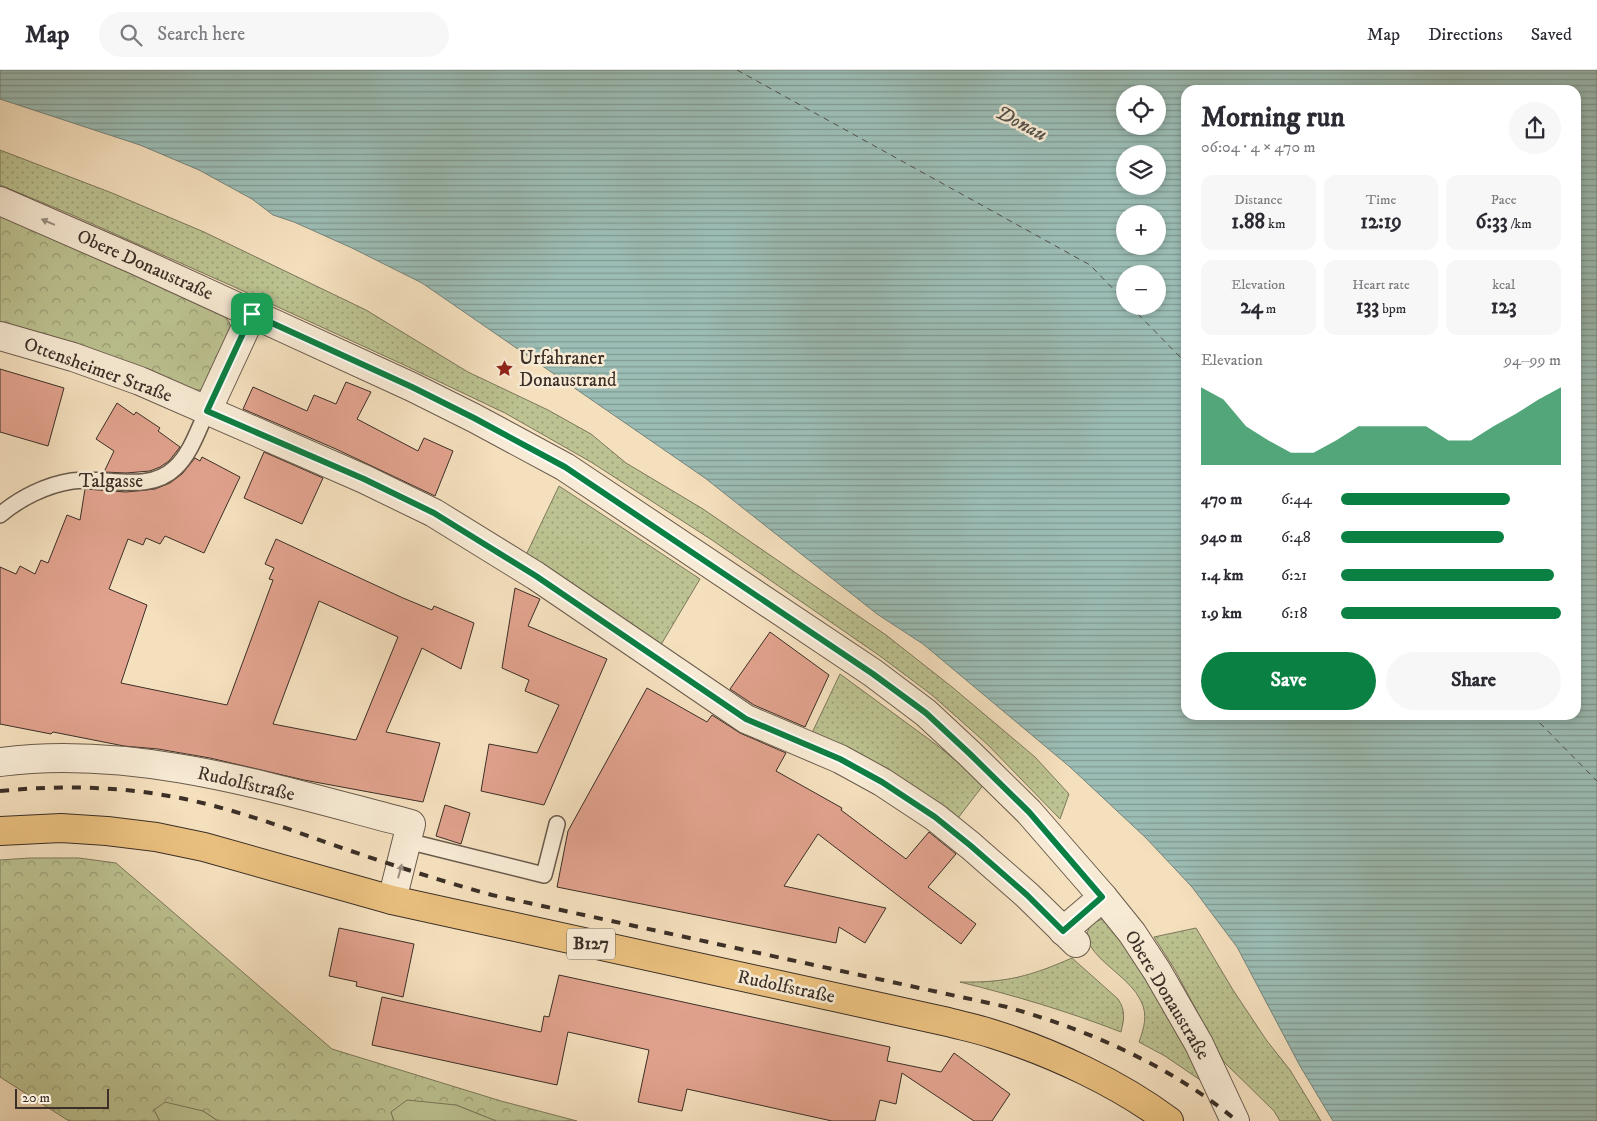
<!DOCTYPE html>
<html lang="en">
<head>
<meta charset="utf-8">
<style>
  body { margin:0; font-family:"IM FELL DW Pica",serif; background:#f7f7f7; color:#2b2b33; height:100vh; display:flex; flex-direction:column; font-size:19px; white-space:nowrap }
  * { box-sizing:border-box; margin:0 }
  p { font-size:16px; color:#7c7c81 }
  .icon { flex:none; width:28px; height:28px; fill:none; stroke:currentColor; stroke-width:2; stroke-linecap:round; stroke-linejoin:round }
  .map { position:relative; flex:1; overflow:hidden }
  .panel { position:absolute; left:1181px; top:15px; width:400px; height:635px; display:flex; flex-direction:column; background:#fff; border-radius:15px; box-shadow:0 2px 8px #0003 }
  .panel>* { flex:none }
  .tools { position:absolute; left:1116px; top:15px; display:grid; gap:10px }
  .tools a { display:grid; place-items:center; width:50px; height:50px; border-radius:50%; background:#fff; box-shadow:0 2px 8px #0003; font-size:25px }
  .scale { position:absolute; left:15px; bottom:12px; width:94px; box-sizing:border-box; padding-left:5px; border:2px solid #3b2f27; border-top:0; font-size:14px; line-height:18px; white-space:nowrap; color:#3b2f27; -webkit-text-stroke:4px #f8ebd5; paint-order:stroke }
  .pin { position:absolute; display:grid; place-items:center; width:42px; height:42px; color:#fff; margin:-21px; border-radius:10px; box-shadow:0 2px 8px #0006 }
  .round { display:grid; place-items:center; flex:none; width:52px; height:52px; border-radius:26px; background:#f7f7f7 }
  .headline { display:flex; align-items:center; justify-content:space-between; height:85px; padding:0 20px }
  h1 { font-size:28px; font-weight:800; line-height:38px }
  .figures { display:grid; grid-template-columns:repeat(3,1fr); gap:8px; height:85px; padding:5px 20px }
  .figures div { display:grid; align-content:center; border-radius:12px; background:#f7f7f7; text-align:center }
  .figures b { font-size:21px; font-weight:800 }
  .figures small { font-size:14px; font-weight:400 }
  .figures p { font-size:14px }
  .chart { height:140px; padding:10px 20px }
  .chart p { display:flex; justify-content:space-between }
  .chart svg { width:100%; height:90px; margin-top:5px; fill:#0b8043; opacity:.7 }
  .cta { display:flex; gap:10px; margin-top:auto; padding:10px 20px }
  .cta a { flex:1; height:58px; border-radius:30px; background:#0b8043; color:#fff; font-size:20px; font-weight:800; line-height:58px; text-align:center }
  .cta a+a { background:#f7f7f7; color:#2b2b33 }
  ul { padding:0 20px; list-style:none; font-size:16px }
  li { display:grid; grid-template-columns:80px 60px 1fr; align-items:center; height:38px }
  li i { height:12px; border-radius:6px; background:#0b8043 }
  header { display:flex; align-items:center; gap:30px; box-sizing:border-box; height:70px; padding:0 25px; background:#fff; border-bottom:1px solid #e1e1e2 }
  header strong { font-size:24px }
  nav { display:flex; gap:28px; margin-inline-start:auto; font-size:18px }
  .search { width:350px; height:45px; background:#f7f7f7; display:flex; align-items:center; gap:12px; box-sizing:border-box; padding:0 18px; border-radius:28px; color:#7c7c81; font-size:19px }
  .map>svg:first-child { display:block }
  .grass { fill:url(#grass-dots); stroke:#7c785c }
  .forest { fill:url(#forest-crowns); stroke:#7c785c }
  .garden { fill:#bcc291; stroke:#7c785c }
  .water { fill:url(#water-rules); stroke:#75847c; fill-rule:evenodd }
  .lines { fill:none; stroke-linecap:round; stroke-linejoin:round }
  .ferry { stroke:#53524a; stroke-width:1; stroke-dasharray:6 5; stroke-linecap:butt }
  .building { fill:#e1a28d; stroke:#3b2f27; fill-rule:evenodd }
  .lane-casing { stroke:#6a5b4d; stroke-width:18 }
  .street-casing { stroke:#6a5b4d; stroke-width:30 }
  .primary-casing { stroke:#3b2f27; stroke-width:30 }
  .lane { stroke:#f8ebd5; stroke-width:15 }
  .street { stroke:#f8ebd5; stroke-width:28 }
  .primary { stroke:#eac07f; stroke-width:28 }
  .rail { stroke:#3b2f27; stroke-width:4; stroke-dasharray:9 9; stroke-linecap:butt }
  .oneway { fill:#9a8d7e }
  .route-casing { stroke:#fff; stroke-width:10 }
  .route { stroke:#0b8043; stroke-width:6 }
  .labels { text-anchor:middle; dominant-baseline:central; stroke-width:5; stroke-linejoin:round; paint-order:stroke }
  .shield { fill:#f8ebd5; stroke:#74675b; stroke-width:1 }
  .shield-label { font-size:18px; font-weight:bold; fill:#3b2f27 }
  .street-label { font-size:19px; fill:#3b2f27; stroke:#f8ebd5 }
  .poi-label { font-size:19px; fill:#3b2f27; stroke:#f8ebd5; text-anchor:start }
  .water-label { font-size:20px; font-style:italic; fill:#53524a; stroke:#f8ebd5 }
</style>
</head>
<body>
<header>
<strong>Map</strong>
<div class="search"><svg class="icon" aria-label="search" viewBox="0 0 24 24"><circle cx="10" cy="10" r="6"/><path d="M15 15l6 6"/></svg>Search here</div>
<nav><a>Map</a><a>Directions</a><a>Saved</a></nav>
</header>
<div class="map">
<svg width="1597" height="1051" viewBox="0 0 1597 1051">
  <defs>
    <pattern id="grass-dots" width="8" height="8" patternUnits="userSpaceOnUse" patternTransform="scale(1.25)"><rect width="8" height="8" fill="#bcc291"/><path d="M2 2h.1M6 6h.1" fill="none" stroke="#9a9e76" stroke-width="1.8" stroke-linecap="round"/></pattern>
    <pattern id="forest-crowns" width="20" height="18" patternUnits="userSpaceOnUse" patternTransform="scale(1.25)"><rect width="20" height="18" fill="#bcc291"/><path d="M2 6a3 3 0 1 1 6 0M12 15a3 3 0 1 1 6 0" fill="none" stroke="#9a9e76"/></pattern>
    <pattern id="water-rules" width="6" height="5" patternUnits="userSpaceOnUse" patternTransform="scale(1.25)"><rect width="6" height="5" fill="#9cbdb5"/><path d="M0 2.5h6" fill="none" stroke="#809a93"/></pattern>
  </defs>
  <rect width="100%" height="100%" fill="#f5e0be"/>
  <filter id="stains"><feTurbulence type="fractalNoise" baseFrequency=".004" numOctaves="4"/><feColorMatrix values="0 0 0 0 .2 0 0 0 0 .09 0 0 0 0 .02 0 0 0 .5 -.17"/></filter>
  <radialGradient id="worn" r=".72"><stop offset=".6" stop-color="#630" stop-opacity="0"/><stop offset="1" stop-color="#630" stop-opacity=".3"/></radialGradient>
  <g class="grass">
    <polygon points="0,80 112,123 204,162 366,240 468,302 548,340 591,364 626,393 703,439 886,565 952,617 1035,687 1069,724 1060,749 987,674 932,625 880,586 712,470 591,392 505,343 402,294 230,215 70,144 0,115"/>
    <polygon points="559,416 700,509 659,578 526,485"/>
    <polygon points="840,604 938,676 984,714 958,748 917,718 865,687 811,665"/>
    <path d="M1104,849l14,7 88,158 -41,-28 -26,-14c5,-14 9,-27 2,-41 -11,-23 -39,-35 -52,-57 -6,-13 3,-23 15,-25z"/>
    <polygon points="1196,858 1233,920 1267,971 1290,1000 1321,1051 1280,1051 1274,1041 1224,992 1175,900 1154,867"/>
    <path d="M1072,888l46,41c8,12 6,20 3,33 -54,-21 -105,-36 -161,-50 46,1 71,-6 112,-24z"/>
  </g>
  <g class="forest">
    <polygon points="0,143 222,243 229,252 232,261 207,313 201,320 191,320 0,255"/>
    <polygon points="30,788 79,788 116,793 332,979 501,1031 577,1051 496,1051 456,1035 391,1042 394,1051 218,1051 203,1041 154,1040 160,1051 69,1051 0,1007 0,790"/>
  </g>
  <g class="garden">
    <polygon points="407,1030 456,1035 496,1051 394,1051 391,1042"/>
    <polygon points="165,1032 203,1041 218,1051 160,1051 154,1040"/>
  </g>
  <path class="water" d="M0,0h1597v1051h-264l-33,-55 -63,-119 -45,-60 -46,-49 -76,-71 -147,-123 -46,-30 -172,-136 -283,-195 -70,-35 -58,-26 -21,-7 -21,-16 -53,-29 -59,-25 -140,-46zM1186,20h390v625h-390zM1125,24h33v32h-33zM1125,84h33v32h-33zM1125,144h33v32h-33zM1125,204h33v32h-33z"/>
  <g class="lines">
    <g class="ferry">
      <polyline points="737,0 1090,195 1125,231"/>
      <polyline points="1130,236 1186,293"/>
      <polyline points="1532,645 1597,711"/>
    </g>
  </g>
  <g class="building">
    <polygon points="0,299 64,318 48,376 0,362"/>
    <polygon points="346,312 371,322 357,349 418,381 424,368 453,381 435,426 336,379 243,339 253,317 307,341 314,325 336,334"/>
    <polygon points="117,333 134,345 136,342 160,358 158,361 180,377 169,391 160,397 150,401 126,403 104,402 114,381 96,369"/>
    <polygon points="264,382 323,408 302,454 244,428"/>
    <path d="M202,387l38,20 -36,76 -39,-17 -5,8 -14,-6 -3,7 -15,-6 -19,50 38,16 -26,78 106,22 46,-125 -4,-1 5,-11 -9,-4 11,-25 127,59 29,12 2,-4 40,17 -13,46 -39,-21 -36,84 54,11 -17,59 -119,-22 -94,-22 -52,-9 -34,-3 -71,-14 -2,2 -51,-10v-157l16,7 4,-8 15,8 6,-14 7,3 19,-48 13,5 5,-31 41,3 29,-3 15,-6 12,-9 13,-16 5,3zM319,531l79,36 -42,103 -83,-16z"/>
    <polygon points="515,518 540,529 528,556 607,589 544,735 481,721 489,674 537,683 559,635 525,621 529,610 502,598"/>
    <polygon points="770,562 829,605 805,657 754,635 730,619"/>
    <polygon points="647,618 707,652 712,645 740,663 786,683 776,701 842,738 841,740 906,789 929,762 956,784 928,817 976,854 961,874 818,764 784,816 886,838 865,873 839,857 836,873 557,817 568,761"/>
    <polygon points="445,735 470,743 461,774 436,766"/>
    <polygon points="339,858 414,874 403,927 356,916 357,912 329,906"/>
    <polygon points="559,905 890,977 887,991 941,1002 954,983 1010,1024 992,1051 974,1051 902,1003 896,1034 880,1030 875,1051 832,1051 687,1019 682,1041 638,1032 649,980 568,962 557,1015 372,975 382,927 541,962 544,946 549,947"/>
  </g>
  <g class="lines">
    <defs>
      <g id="lane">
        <path d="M0,445c20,-17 46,-30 72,-34 34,-5 76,13 103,-13 16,-15 23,-38 32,-57"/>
        <polyline points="407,771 544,805 557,754"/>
      </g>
      <g id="street">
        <polyline points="0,131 133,189 412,317 474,348 565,397 873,603 926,643 970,684 1029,742 1103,827 1132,863 1157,901 1199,974 1235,1051"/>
        <polyline points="0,266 73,287 140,311 364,409 434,443 536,506 746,649 840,689 882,712 935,747 971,776 1027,825 1076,873"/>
        <polyline points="207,341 252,244"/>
        <path d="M0,692c138,-18 279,28 411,62l-19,76"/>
        <polyline points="1063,861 1103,827"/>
      </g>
      <path id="primary" d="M0,761l61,-3 46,3 49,6 48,10 188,53 556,122c15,4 30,7 45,12 60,19 125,49 176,87"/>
    </defs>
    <use href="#lane" class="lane-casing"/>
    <use href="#street" class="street-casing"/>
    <use href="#primary" class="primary-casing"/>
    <use href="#lane" class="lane"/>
    <use href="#street" class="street"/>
    <use href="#primary" class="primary"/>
    <path class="rail" d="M0,721c63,-6 122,-5 185,8 57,12 111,33 166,52 47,16 94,31 141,44l515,112c82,23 164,59 230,114"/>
  </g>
  <defs><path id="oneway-solid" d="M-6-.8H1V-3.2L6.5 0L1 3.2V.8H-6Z" transform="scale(1.25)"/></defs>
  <g class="oneway">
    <use href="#oneway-solid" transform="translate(48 152) rotate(-157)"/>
    <use href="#oneway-solid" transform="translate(400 801) rotate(-75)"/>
  </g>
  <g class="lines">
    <defs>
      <polygon id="route" points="252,244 412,317 474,348 565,397 873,604 926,643 970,684 1029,742 1102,827 1063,861 1027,825 971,776 935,747 882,712 840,689 746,649 536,506 434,443 364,409 207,341"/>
    </defs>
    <use href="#route" class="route-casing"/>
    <use href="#route" class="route"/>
  </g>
  <defs>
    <symbol id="sight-bare" viewBox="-9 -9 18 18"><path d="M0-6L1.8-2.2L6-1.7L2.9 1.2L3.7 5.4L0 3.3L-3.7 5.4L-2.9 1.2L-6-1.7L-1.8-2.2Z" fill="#8f2418" stroke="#f8ebd5" stroke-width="2.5" paint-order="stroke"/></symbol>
  </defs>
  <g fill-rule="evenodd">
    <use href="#sight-bare" x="492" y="286" width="25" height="25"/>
  </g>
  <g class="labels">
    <rect class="shield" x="567" y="858.5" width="48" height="31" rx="4"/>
    <g class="shield-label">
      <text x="591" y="874">B127</text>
    </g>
    <g class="street-label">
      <text transform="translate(145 195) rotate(24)">Obere Donaustraße</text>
      <text transform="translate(98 300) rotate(20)">Ottensheimer Straße</text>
      <text x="111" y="411">Talgasse</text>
      <text transform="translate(246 714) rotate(13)">Rudolfstraße</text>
      <text transform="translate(786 917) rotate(12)">Rudolfstraße</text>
      <text transform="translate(1167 925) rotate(59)">Obere Donaustraße</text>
    </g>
    <g class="poi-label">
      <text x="519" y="288">Urfahraner<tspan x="519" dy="22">Donaustrand</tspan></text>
    </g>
    <g class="water-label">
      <text transform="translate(1021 54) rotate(27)">Donau</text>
    </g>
  </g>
  <rect width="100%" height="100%" filter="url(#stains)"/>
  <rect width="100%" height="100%" fill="url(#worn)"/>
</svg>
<div class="tools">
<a><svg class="icon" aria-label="locate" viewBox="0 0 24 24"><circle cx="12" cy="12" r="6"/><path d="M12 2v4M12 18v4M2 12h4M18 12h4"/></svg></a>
<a><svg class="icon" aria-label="layers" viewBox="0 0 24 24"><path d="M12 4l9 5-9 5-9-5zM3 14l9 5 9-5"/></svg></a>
<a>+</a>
<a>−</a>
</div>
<div class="scale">20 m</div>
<div class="pin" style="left:252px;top:244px;background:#1e9e55"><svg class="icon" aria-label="arrive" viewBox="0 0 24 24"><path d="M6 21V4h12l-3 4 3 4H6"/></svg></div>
<section class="panel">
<div class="headline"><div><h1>Morning run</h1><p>06:04 · 4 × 470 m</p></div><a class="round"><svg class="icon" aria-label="share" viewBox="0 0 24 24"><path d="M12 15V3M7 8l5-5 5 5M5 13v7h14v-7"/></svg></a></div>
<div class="figures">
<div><p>Distance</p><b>1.88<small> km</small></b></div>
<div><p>Time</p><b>12:19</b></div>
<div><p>Pace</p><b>6:33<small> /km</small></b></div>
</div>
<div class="figures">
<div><p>Elevation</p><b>24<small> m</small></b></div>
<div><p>Heart rate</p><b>133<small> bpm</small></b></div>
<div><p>kcal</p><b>123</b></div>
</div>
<div class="chart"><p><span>Elevation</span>94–99 m</p>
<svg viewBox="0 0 160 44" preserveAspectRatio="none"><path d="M0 44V6L10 12L20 25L30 32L40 38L50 38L60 32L70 25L80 25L90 25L100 25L110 32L120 32L130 25L140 19L150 12L160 6V44z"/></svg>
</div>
<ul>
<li><b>470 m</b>6:44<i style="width:77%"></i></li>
<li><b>940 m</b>6:48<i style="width:74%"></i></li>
<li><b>1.4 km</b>6:21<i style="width:97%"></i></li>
<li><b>1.9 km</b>6:18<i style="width:100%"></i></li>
</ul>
<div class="cta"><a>Save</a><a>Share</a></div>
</section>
</div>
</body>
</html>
